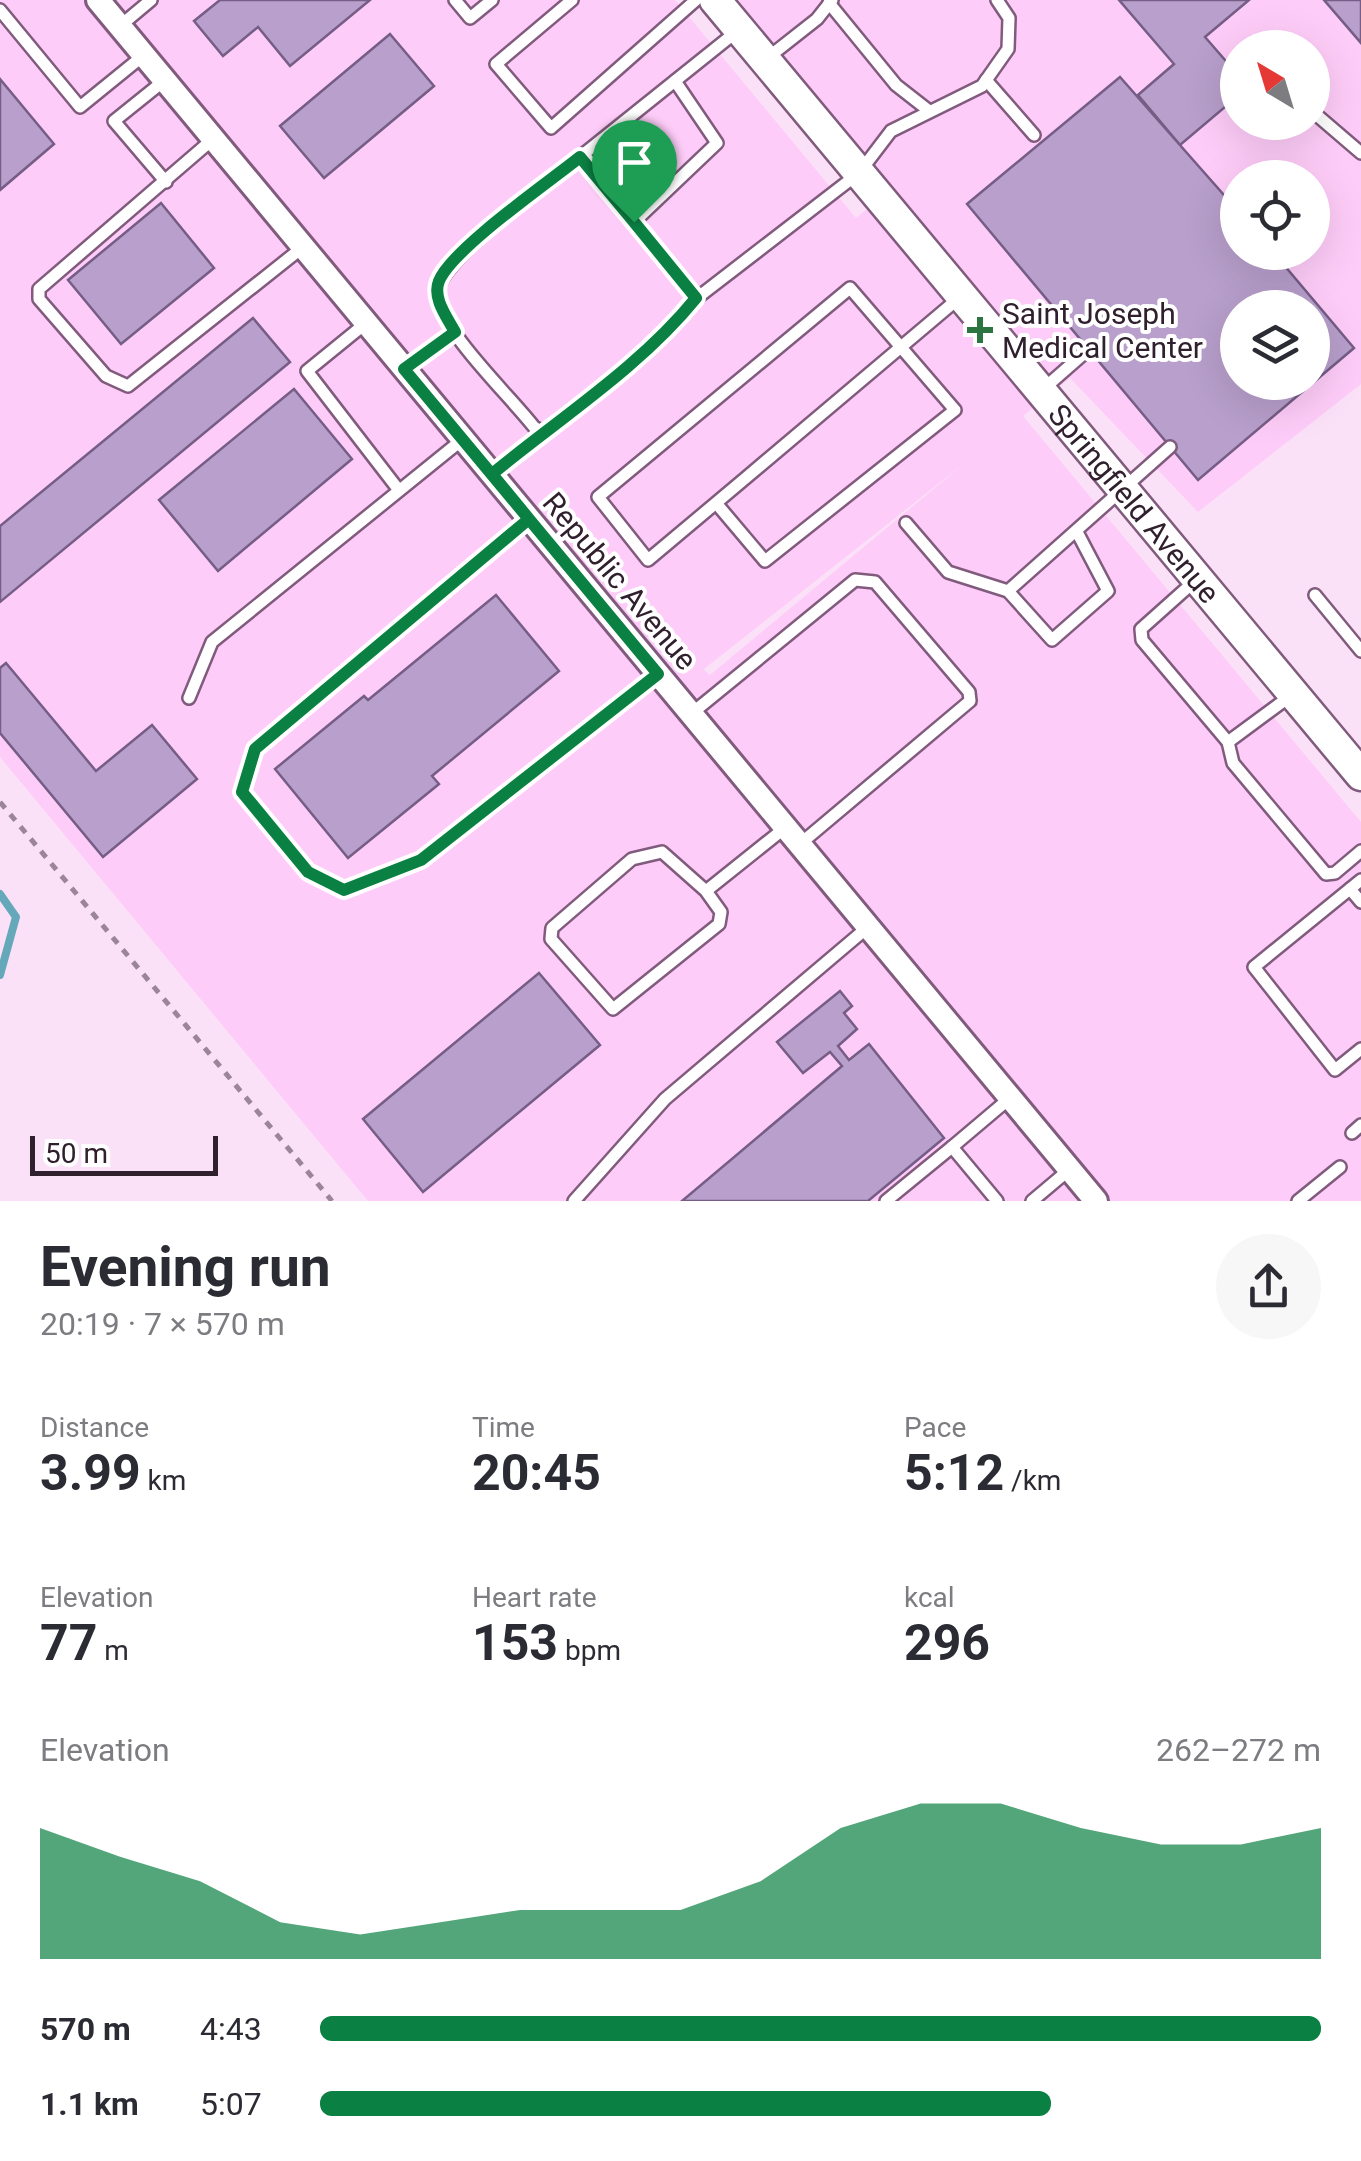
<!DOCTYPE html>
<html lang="en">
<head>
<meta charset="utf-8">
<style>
  body { margin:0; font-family:Roboto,sans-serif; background:#f7f7f7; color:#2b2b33; height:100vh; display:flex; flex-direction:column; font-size:38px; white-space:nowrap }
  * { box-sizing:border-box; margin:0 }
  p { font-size:32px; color:#7c7c81 }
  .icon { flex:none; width:55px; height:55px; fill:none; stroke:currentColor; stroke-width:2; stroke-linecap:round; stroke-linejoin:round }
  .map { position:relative; height:1201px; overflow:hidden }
  .side { display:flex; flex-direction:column; background:#fff; flex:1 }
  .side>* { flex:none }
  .needle { width:65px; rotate:322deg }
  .tools { position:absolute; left:1220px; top:30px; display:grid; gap:20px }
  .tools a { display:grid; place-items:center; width:110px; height:110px; border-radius:50%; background:#fff; box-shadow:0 10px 40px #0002; font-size:50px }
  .scale { position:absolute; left:30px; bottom:25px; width:188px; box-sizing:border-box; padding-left:10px; border:5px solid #30202e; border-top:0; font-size:28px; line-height:35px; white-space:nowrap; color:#30202e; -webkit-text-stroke:8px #fff; paint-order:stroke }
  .pin { position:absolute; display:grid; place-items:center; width:85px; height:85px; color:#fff; margin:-102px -42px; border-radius:50% 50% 50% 0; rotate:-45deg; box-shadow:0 0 10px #0007 }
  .pin .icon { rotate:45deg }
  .round { display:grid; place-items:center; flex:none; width:105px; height:105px; border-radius:52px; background:#f7f7f7 }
  .summary { display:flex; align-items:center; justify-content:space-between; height:170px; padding:0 40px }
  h1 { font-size:55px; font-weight:700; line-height:75px }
  .figures { display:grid; grid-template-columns:repeat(3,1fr); gap:15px; height:170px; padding:10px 40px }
  .figures div { display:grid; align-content:center }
  .figures b { font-size:50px; font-weight:700 }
  .figures small { font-size:28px; font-weight:400 }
  .figures p { font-size:28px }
  .chart { height:280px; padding:20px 40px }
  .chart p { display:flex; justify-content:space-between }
  .chart svg { width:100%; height:180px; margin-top:10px; fill:#0b8043; opacity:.7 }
  ul { padding:0 40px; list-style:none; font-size:32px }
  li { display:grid; grid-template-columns:160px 120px 1fr; align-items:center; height:75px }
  li i { height:25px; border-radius:12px; background:#0b8043 }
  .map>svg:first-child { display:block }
  .built { fill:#feccf8; fill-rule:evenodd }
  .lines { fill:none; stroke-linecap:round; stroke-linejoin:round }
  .stream { stroke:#64a8b9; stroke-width:8 }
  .building { fill:#b89fcc; stroke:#755d86; stroke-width:2.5; fill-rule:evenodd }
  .service-casing { stroke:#815b7d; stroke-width:16 }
  .minor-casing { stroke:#815b7d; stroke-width:28 }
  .tertiary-casing { stroke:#815b7d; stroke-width:35 }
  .path { stroke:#9b8598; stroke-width:5; stroke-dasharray:8 8; stroke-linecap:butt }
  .service { stroke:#fff; stroke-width:11 }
  .minor { stroke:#fff; stroke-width:22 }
  .tertiary { stroke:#fff; stroke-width:30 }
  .route-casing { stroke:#fff; stroke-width:20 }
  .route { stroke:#0b8043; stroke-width:12 }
  .poi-dot { fill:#2c7440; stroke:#fff; stroke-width:4 }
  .labels { text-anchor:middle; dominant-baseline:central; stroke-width:8; stroke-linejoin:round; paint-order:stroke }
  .poi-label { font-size:30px; fill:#30202e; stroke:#fff; text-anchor:start }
  .street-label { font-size:30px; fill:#30202e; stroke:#fff }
</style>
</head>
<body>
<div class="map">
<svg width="1361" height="1201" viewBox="0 0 1361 1201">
  <rect width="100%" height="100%" fill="#fbe1f8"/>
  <path class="built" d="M0,0h675l181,218 35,-29 -156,-189h626v384l-163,128 -128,-134 -47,38 338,406v379h-993l-368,-444zM1238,48h74v74h-74zM1238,178h74v74h-74zM1238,308h74v74h-74zM966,462l-256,213 -6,-5v-1z"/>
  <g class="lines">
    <polyline class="stream" points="0,894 16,917 0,975"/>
  </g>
  <g class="building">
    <polygon points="220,0 370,0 290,66 258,27 223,56 194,21"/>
    <polygon points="1119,0 1249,0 1205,37 1238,75 1238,96 1180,145 1138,95 1174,64"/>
    <polygon points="1324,0 1361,0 1361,43"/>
    <polygon points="390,34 434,86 324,178 280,126"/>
    <path d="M1120,77l118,134v41h35l81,96 -156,132 -231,-276zM1238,308h74v74h-74z"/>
    <polygon points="0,79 54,144 0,190"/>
    <polygon points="161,203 214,268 121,344 68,280"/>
    <polygon points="253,318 290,362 0,602 0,526"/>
    <polygon points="294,389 352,459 218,571 159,500"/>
    <polygon points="496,595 559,671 432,776 439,784 348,858 275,769 364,696 368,700"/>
    <polygon points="6,663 96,771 152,725 197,779 103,857 0,733 0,668"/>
    <polygon points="539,973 600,1045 423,1192 363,1119"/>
    <polygon points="840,991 852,1006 844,1013 857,1029 838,1046 849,1060 869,1044 944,1138 868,1201 682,1201 842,1066 830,1052 803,1073 777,1042"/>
  </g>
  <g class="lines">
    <defs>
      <g id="service">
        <polyline points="455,0 470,18 492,0"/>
        <polyline points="572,0 496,64 551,128 696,0"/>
        <polyline points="829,3 896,85 928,110"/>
        <polyline points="0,10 80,107 144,55"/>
        <polyline points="120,26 151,0"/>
        <polyline points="736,32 580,157 697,298 859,173 891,131 982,86 1008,49 1009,18 997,0"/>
        <polyline points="765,60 817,19 832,0"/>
        <polyline points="165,80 114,121 166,182"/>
        <polyline points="986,80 1034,135"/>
        <polyline points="1312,111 1361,153"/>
        <polyline points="213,139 39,289 39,299 106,376 128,386 303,247"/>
        <path d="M580,157c-28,23 -147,106 -143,139 5,36 74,101 97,131l9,5c53,-42 111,-81 154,-134"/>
        <polyline points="634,222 717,143 675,81"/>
        <polyline points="366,323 307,371 398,489"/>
        <polyline points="405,369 455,331"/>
        <polyline points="1041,391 1089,349"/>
        <polyline points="492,474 543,432"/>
        <path d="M716,503l49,58 190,-151 -105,-122 -252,209 50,63c104,-87 208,-175 311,-262"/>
        <polyline points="529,519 255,749 242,792 308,872 344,890 421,860 658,675"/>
        <polyline points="906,523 948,572 1008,591"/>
        <polyline points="1077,532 1108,591 1052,640 1008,591 1170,447"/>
        <polyline points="1197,579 1141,629 1142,640 1228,742 1293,694"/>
        <polyline points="1315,595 1361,651"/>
        <polyline points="189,698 212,642 463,439"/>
        <polyline points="691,714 855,580 875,582 969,692 970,701 800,844"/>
        <polyline points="1228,742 1233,763 1326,874 1335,873 1361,851"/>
        <polyline points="1361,880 1254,967 1335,1070 1361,1049"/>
        <polyline points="1350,889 1361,902"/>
        <polyline points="706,891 721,912 719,924 613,1009 551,939 552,928 632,859 662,852 706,891 786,827"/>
        <polyline points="1352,1133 1361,1125"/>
        <polyline points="952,1147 1010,1098"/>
        <polyline points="574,1201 665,1099 868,927"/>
        <polyline points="886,1201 952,1147 997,1201"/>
        <polyline points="1032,1201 1070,1169"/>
        <polyline points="1298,1201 1340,1167"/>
      </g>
      <polyline id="minor" points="98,0 1096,1201"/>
      <g id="tertiary">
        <path id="s1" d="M715,0l646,775"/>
      </g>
    </defs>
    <use href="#service" class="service-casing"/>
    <use href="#minor" class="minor-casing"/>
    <use href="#tertiary" class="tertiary-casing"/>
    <polyline class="path" points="0,802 332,1201"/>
    <use href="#service" class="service"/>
    <use href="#minor" class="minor"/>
    <use href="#tertiary" class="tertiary"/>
  </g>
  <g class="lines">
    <defs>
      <path id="route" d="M634,222l62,76c-56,69 -136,120 -204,176l37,45 -274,230 -13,43 66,80 36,18 77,-30 237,-186c-84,-101 -169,-203 -254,-305l51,-37c-8,-15 -23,-34 -16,-51 13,-32 110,-99 141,-124l54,65"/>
    </defs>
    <use href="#route" class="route-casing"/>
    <use href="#route" class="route"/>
  </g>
  <path class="poi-dot" d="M975 315h10v10h10v10h-10v10h-10v-10h-10v-10h10z"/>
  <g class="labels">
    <g class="poi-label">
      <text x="1002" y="313">Saint Joseph<tspan x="1002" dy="34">Medical Center</tspan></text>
    </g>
    <g class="street-label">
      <text stroke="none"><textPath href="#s1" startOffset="655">Springfield Avenue</textPath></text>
      <text transform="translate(620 581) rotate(50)">Republic Avenue</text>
    </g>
  </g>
</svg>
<div class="tools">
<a><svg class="needle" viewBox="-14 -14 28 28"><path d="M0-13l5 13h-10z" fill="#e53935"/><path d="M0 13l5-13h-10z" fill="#7c7c81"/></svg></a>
<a><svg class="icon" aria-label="locate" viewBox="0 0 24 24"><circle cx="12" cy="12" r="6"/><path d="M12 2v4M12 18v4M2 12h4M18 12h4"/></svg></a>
<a><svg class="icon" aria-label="layers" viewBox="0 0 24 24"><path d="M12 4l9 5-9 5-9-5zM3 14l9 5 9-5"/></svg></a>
</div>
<div class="scale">50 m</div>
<div class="pin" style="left:634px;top:222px;background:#1e9e55"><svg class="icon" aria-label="arrive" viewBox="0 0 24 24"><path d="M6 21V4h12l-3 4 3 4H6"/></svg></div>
</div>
<section class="side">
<div class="summary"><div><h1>Evening run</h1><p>20:19 · 7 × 570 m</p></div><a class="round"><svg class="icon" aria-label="share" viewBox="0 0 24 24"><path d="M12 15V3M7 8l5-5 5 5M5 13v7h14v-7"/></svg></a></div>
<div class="figures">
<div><p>Distance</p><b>3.99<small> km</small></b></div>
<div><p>Time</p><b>20:45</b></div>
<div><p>Pace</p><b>5:12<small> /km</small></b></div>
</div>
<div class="figures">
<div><p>Elevation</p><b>77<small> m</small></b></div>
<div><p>Heart rate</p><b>153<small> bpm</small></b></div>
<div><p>kcal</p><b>296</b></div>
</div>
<div class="chart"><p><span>Elevation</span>262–272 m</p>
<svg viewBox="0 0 160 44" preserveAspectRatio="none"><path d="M0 44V12L10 19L20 25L30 35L40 38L50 35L60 32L70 32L80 32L90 25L100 12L110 6L120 6L130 12L140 16L150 16L160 12V44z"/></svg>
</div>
<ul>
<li><b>570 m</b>4:43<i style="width:100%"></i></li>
<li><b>1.1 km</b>5:07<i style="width:73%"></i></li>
</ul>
</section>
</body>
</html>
